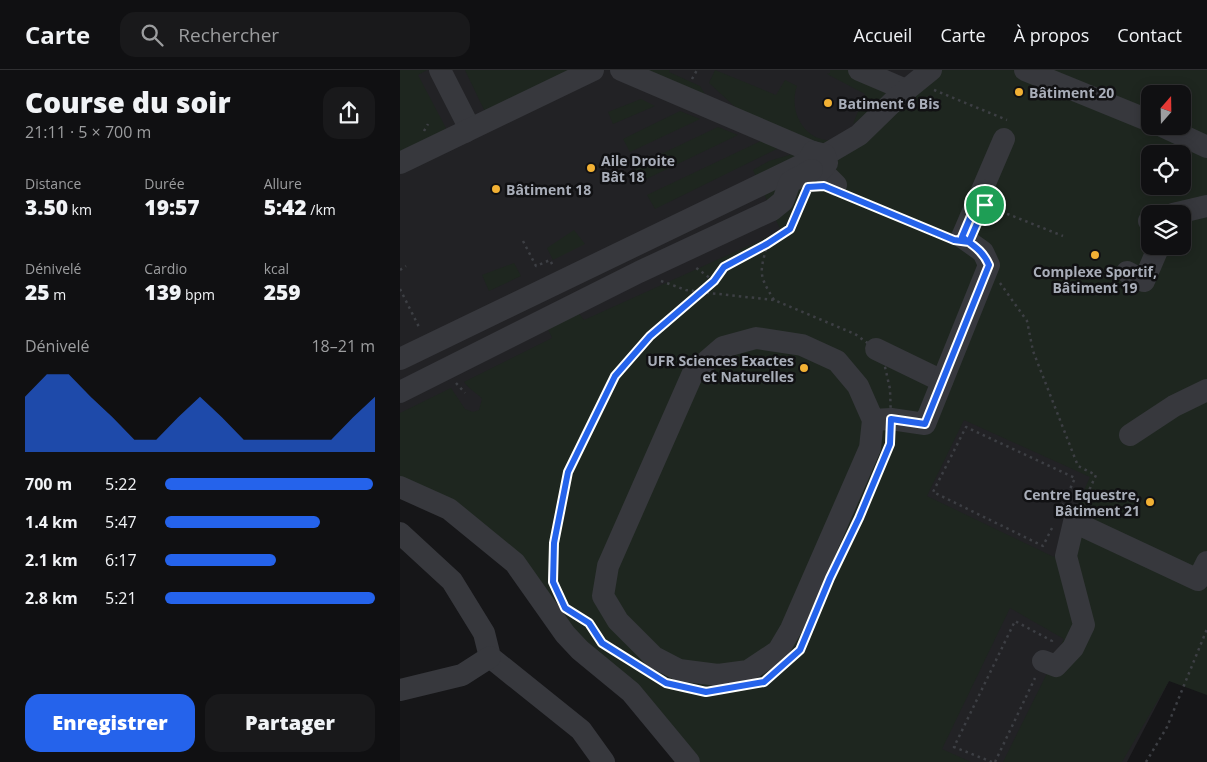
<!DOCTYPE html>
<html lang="fr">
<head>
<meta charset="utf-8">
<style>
  body { margin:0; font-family:"Open Sans",sans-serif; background:#19191b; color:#f1f3f6; height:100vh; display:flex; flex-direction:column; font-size:19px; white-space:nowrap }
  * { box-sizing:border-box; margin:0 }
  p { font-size:16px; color:#9c9d9f }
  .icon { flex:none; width:28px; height:28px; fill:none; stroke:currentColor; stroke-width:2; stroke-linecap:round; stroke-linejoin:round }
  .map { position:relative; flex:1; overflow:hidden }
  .side { display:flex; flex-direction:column; background:#101012; width:400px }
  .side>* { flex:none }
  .needle { width:32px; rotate:20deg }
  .tools { position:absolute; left:741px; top:15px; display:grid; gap:10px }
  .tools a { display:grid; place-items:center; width:50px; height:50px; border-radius:10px; background:#101012; box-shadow:0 2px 12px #0003,0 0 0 1px #303032; font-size:25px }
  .pin { position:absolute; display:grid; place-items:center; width:42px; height:42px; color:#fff; margin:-21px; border:2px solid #fff; border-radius:50%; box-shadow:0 1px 5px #0007 }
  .round { display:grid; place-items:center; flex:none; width:52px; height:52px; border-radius:15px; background:#19191b }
  .summary { display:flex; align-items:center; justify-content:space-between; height:85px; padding:0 25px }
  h1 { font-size:28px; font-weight:800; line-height:38px }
  .metrics { display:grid; grid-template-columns:repeat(3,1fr); gap:8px; height:85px; padding:5px 25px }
  .metrics div { display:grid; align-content:center }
  .metrics b { font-size:21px; font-weight:800 }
  .metrics small { font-size:14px; font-weight:400 }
  .metrics p { font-size:14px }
  .chart { height:140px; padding:10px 25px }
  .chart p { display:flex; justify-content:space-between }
  .chart svg { width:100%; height:90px; margin-top:5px; fill:#2563eb; opacity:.7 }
  .action { display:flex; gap:10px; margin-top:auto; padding:10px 25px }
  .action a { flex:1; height:58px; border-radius:15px; background:#2563eb; color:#fff; font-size:20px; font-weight:800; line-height:58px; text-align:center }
  .action a+a { background:#19191b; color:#f1f3f6 }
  ul { padding:0 25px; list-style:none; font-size:16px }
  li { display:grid; grid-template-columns:80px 60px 1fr; align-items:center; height:38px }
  li i { height:12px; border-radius:6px; background:#2563eb }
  header { display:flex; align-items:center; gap:30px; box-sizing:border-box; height:70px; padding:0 25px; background:#101012; border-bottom:1px solid #303032 }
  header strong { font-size:24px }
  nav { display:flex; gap:28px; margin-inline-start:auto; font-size:18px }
  .search { width:350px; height:45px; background:#19191b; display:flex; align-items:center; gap:12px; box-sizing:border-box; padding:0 18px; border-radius:15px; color:#9c9d9f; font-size:19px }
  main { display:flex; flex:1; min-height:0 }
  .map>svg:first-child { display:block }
  .built { fill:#222225; fill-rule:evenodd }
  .green { fill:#1e261f; fill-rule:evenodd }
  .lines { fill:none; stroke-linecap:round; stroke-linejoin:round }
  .path { stroke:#3d3f44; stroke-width:2.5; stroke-dasharray:2.5 4; stroke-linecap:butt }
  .minor { stroke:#37383d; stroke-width:22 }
  .route-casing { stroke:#fff; stroke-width:10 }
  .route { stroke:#2563eb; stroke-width:6 }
  .poi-dot { fill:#f2b134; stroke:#111113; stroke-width:2 }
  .labels { text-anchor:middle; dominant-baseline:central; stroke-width:5; stroke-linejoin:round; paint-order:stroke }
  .poi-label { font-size:14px; font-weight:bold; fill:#a8adb8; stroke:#111113; text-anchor:start }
</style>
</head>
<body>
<header>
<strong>Carte</strong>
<div class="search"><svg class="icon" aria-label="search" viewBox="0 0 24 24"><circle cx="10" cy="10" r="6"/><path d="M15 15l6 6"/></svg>Rechercher</div>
<nav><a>Accueil</a><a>Carte</a><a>À propos</a><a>Contact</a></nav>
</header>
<main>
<section class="side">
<div class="summary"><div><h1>Course du soir</h1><p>21:11 · 5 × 700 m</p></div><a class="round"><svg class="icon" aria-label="share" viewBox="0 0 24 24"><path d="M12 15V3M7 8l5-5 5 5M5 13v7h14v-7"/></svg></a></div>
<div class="metrics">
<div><p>Distance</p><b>3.50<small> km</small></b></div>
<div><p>Durée</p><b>19:57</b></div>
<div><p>Allure</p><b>5:42<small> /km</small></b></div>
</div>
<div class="metrics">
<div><p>Dénivelé</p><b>25<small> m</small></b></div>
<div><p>Cardio</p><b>139<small> bpm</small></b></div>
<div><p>kcal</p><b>259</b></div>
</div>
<div class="chart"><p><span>Dénivelé</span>18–21 m</p>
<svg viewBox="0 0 160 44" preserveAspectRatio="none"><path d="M0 44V17L10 6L20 6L30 17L40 27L50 38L60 38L70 27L80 17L90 27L100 38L110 38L120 38L130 38L140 38L150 27L160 17V44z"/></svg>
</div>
<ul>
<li><b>700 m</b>5:22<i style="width:99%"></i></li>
<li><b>1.4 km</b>5:47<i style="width:74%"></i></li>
<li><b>2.1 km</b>6:17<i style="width:53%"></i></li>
<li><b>2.8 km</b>5:21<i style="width:100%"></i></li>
</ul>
<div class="action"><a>Enregistrer</a><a>Partager</a></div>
</section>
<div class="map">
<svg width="807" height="692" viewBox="0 0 807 692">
  <rect width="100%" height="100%" fill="#161618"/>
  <path class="built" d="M0,0h807l-38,611 -42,81h-436l-176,-200 -115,-73zM750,24h32v32h-32zM750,84h32v32h-32zM750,144h32v32h-32z"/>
  <g class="green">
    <polygon points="0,0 27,0 18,5 48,62 0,85"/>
    <polygon points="65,0 176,0 86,44"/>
    <polygon points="233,0 270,0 269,2 300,16 311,34"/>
    <path d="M315,0l61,25 9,-15 12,6c-7,19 1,44 21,52 5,2 11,2 16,3l-17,6 -71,-30 -37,-34z"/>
    <polygon points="430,0 459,0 497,16 482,32 453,54 465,24 427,4 430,3"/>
    <path d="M531,0h276v625l-38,-14 -47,81h-119l61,-123 -54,-31 -68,141 29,13h-270l-70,-70 -116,-130 -115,-75v-74l51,-25 14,21 8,3 6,-2 3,-11c-6,-7 -12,-9 -18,-17l88,-44 -5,-11 31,-15 6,8 197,-89 -28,-61 16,-9 40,-12 11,7zM750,24h32v32h-32zM750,84h32v32h-32zM750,144h32v32h-32zM564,350l126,57 -36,80 -127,-61z"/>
    <polygon points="241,29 255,36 213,54 208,42"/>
    <polygon points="280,41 300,49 230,82 223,69"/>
    <polygon points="318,57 338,65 240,112 234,97"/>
    <polygon points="369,67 385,75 255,139 247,125"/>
    <polygon points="174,160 185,174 153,190 147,178"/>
    <polygon points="114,193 121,206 89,221 82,205"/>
  </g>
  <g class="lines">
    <g class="path">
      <polyline points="292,9 297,0"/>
      <polyline points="534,20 607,50"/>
      <polyline points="24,61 28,54"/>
      <polyline points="449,127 543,166"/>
      <polyline points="595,139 663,166"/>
      <polyline points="123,171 136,196 150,190 153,196"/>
      <polyline points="0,200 6,196"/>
      <polyline points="261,211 286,220 300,222 314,211 295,197"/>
      <polyline points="314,211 324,197 367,175"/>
      <polyline points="600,213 627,251 633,281 678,396 696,405 682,436"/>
      <polyline points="0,219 20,259"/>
      <polygon points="300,222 374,230 455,264 476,279 485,297 490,319 491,349 490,374 459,448 430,508 400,580 364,613 306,622 266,613 202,573 189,553 165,538 153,512 154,473 168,402 215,306 250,267"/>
      <path d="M374,230c-16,-26 -14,-27 -7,-55l23,-16 6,-15"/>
      <polyline points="56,313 65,323"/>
      <polyline points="652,458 643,476 533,422 566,357 675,408 662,437"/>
      <polyline points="592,692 554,677 615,551 652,571 651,573"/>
      <polyline points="595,692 635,608"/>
      <polyline points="746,692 767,657 807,559"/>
    </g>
    <g class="minor">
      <polyline points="40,0 67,53 65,62"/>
      <polyline points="221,0 413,82"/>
      <polyline points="459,0 506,20"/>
      <polyline points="625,0 750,51"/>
      <polyline points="762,56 807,77"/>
      <polyline points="425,85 459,65 499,26 531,0"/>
      <polyline points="0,93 193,0"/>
      <polyline points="421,100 436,115"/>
      <polyline points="773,144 807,136"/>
      <polyline points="749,151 750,151"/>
      <polyline points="727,202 744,211 759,176"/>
      <polyline points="476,279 542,311"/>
      <polyline points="0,289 408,92 413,82 425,85 427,93 421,100 413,99 408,92"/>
      <polyline points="0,322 239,202 372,140 383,131 390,112 412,100"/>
      <polyline points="473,350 470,378 391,559 378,581 348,601 318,605 279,600 254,587 218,551 203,526 208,496 293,303 323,277 356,268 402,275 437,291 458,316 473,350 491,349 525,354 589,195 583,182 562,167 604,69"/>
      <polyline points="730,365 774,336 807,320"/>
      <polyline points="0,417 49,439 115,493 165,564 180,580 231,622 289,692"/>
      <polyline points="0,463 52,511 84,563 90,587 181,660 204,692"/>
      <polyline points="643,591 656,596 673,578 684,555 666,486 674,452 798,510 807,492"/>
      <polyline points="0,620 62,605 90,587"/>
    </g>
  </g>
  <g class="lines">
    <defs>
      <path id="route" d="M585,135l-16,37 -15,-2 -130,-54 -16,1 -18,42 -23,15 -43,23 -10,14 -64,55 -35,40 -47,96 -14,71 -1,39 12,26 24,15 13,20 64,40 40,9 58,-10 36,-32 30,-72 29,-60 31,-74 1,-25 34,5 64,-159c-6,-14 -15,-19 -27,-28l14,-33 9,1"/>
    </defs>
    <use href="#route" class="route-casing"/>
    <use href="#route" class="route"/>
  </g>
  <g class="poi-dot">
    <circle cx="619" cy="22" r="5"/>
    <circle cx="428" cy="33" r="5"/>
    <circle cx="191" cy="98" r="5"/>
    <circle cx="96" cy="119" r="5"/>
    <circle cx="695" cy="185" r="5"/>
    <circle cx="404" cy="298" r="5"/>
    <circle cx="750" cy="432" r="5"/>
  </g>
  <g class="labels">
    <g class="poi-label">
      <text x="629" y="22">Bâtiment 20</text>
      <text x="438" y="33">Batiment 6 Bis</text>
      <text x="201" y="90">Aile Droite<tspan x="201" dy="16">Bât 18</tspan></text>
      <text x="106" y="119">Bâtiment 18</text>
      <text x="695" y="201" text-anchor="middle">Complexe Sportif,<tspan x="695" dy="16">Bâtiment 19</tspan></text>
      <text x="394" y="290" text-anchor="end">UFR Sciences Exactes<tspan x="394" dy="16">et Naturelles</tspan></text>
      <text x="740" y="424" text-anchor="end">Centre Equestre,<tspan x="740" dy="16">Bâtiment 21</tspan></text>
    </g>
  </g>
</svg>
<div class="tools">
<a><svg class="needle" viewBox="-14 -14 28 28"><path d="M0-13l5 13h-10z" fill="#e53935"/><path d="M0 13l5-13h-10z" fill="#9c9d9f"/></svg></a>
<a><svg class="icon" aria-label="locate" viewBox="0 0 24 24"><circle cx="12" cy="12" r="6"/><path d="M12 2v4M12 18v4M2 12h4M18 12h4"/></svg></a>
<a><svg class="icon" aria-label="layers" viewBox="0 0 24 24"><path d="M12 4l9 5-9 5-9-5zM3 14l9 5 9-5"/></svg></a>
</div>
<div class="pin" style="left:585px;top:135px;background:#1e9e55"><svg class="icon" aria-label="arrive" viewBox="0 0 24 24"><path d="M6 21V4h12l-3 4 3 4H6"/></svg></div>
</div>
</main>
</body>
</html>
